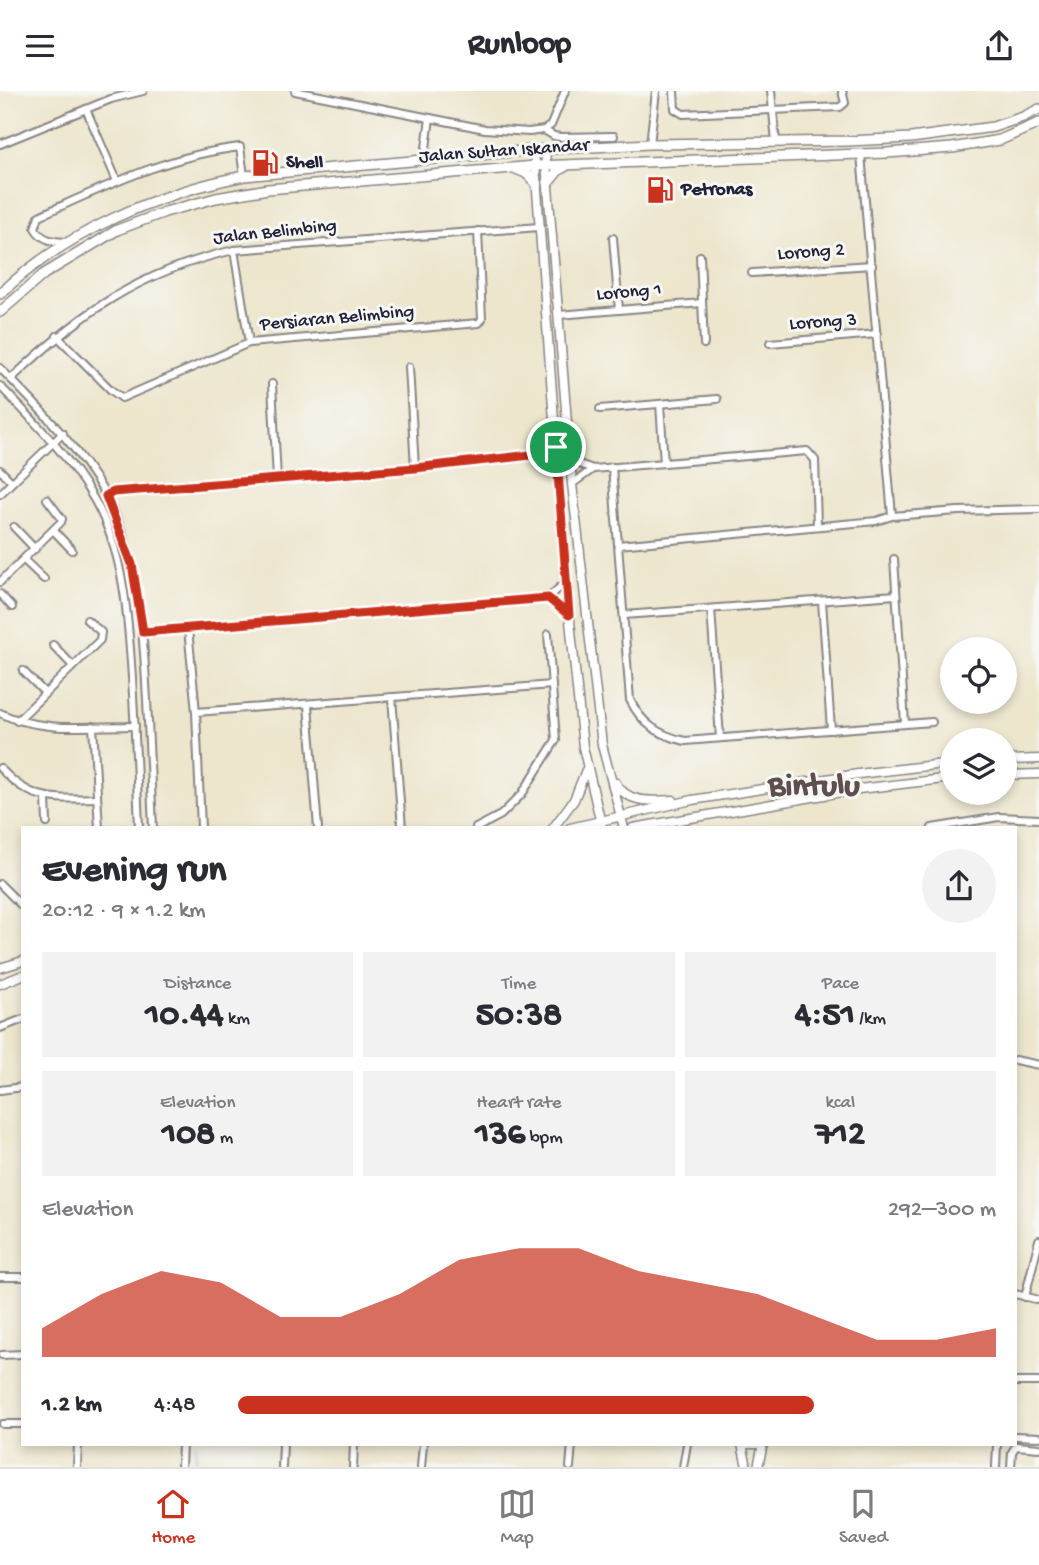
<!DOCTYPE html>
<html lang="en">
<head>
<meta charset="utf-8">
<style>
  body { margin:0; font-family:"Gochi Hand",sans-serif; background:#f2f2f3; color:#2b2b33; height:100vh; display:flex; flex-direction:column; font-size:26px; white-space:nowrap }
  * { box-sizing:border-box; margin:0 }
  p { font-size:23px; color:#7c7c81 }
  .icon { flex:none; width:38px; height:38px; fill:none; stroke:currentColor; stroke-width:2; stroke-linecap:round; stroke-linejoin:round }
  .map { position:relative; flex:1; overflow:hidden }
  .side { position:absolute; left:21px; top:735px; width:996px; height:620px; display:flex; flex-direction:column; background:#fff; border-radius:0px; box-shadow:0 4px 10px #0003 }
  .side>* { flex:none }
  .buttons { position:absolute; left:940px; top:546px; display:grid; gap:14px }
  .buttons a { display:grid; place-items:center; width:77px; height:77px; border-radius:50%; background:#fff; box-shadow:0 4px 10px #0003; font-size:35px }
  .pin { position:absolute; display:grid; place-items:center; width:60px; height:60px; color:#fff; margin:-30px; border:4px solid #fff; border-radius:50%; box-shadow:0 2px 7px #0007 }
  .round { display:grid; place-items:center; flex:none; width:74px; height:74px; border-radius:37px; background:#f2f2f3 }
  .headline { display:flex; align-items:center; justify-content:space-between; height:119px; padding:0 21px }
  h1 { font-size:38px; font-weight:700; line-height:52px }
  .metrics { display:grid; grid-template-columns:repeat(3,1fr); gap:10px; height:119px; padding:7px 21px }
  .metrics div { display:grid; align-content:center; border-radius:0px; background:#f2f2f3; text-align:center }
  .metrics b { font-size:35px; font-weight:700 }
  .metrics small { font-size:19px; font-weight:400 }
  .metrics p { font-size:19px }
  .chart { height:196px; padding:14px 21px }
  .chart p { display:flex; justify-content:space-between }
  .chart svg { width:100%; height:126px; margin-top:7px; fill:#c8321e; opacity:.7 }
  ul { padding:0 21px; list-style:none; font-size:23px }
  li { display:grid; grid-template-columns:112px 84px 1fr; align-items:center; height:52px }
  li i { height:18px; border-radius:9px; background:#c8321e }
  header { display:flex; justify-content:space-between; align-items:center; height:91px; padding:0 21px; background:#fff; font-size:32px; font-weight:700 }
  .menu { display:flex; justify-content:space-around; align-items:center; height:98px; border-top:2px solid #e1e1e2; background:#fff; font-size:19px; color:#7c7c81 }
  .menu a { display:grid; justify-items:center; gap:4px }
  .menu .on { color:#c8321e }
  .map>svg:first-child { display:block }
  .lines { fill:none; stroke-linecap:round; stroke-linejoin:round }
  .stream { stroke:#6aaedf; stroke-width:2 }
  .street-casing { stroke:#888484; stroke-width:10 }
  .secondary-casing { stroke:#888484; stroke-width:11 }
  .primary-casing { stroke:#888484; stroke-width:12 }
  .street { stroke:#fff; stroke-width:6 }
  .secondary { stroke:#fff; stroke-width:8 }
  .primary { stroke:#fff; stroke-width:9 }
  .route-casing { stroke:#fff; stroke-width:14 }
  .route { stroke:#c8321e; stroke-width:9 }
  .labels { text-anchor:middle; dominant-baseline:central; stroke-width:6; stroke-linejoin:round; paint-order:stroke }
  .street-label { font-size:19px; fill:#22223b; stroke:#f6f6f2 }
  .poi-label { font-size:19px; font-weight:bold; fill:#22223b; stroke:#f6f6f2; text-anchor:start }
  .town-label { font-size:33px; font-weight:bold; fill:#5e4e4f; stroke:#f6f6f2 }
</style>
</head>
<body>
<header><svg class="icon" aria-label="menu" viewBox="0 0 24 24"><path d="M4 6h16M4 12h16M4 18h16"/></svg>Runloop<svg class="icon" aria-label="share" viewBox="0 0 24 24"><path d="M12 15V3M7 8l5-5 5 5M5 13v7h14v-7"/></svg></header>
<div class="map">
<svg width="1039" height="1376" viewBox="0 0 1039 1376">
  <rect width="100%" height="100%" fill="#f6f6f2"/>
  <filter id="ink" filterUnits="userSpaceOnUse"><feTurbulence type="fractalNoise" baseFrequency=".0143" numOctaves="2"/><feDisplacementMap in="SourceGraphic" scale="14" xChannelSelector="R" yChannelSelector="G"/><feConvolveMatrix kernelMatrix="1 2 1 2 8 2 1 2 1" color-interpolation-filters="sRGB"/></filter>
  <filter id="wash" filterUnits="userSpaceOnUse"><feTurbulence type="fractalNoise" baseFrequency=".00686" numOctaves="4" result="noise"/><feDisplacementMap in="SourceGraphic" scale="28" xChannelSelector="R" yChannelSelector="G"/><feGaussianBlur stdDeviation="1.57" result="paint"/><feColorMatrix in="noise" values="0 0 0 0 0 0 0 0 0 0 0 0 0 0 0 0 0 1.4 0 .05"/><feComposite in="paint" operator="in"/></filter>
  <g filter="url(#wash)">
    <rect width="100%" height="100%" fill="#ede6cd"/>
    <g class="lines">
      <polyline class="stream" points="196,1376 196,1353"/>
    </g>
  </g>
  <g filter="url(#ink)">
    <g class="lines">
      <defs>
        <g id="street">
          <polyline points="295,0 485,38 529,41 544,39 551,34 565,0"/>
          <polyline points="674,0 675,18 683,23 840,16 845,12 842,0"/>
          <polyline points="771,0 776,51"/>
          <polyline points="86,18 117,90"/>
          <polyline points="544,39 554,45 560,46 614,45"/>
          <polyline points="0,53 111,8 143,0"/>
          <polyline points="650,53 656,0"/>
          <polyline points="428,68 426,57 430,27"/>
          <polyline points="613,147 619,219"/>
          <path d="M70,151c-15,0 -28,-1 -35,-14l4,-12c65,-29 130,-61 201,-69l4,29"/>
          <polyline points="234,159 249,252"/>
          <polyline points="700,165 704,253"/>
          <polyline points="752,182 872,174"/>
          <polyline points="559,224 702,212"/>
          <polyline points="57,245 111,299 122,307 249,252 479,232 482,228 478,140"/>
          <polyline points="770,252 877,243"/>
          <polyline points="409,276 415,377"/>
          <path d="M0,277c38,39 77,77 105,126 35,63 38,136 42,206 2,43 4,85 6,128"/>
          <path d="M11,288c71,-67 127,-107 223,-129l305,-23"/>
          <polyline points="272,293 277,388"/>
          <path d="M0,295c35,36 70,71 95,115 30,54 33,117 37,177 3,50 5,100 7,150"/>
          <polyline points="660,313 664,372"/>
          <polyline points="600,318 717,308"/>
          <polyline points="540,363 557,373"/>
          <polyline points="570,370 593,378 807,360 815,369 817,435"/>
          <path d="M612,376l18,233c12,24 28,35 55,41l247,-19"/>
          <polyline points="0,379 12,391"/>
          <polyline points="572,393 593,378"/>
          <polyline points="0,403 63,342"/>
          <polyline points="106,405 112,401 415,377 540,363 556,356"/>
          <polyline points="892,425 958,420 1039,418"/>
          <polyline points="14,436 35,458"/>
          <polyline points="54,440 72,459"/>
          <polyline points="618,454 876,430 892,425 861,63"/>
          <polyline points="894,468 905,633"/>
          <polyline points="24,469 44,488"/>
          <polyline points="0,491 61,431 62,428 47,408"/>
          <polyline points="0,503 12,516"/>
          <polyline points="548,507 569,524"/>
          <polyline points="822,510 831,639"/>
          <polyline points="711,518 720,647"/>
          <polyline points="624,524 896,504"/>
          <polyline points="188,538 196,621 201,737"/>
          <polyline points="143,541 548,507 566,491"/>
          <polyline points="53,554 72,574"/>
          <polyline points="23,580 45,602"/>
          <polyline points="392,606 402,737"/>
          <polyline points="308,614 318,737"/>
          <polyline points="196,621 552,594"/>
          <path d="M0,622c41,20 90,13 135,13"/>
          <polyline points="17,630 100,549 101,541 87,529"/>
          <polyline points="93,635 99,737"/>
          <path d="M0,677c31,34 53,31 96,30"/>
          <polyline points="46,707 47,732"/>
          <polyline points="476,737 501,724 522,703 556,649 548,543"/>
          <polyline points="932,737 999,726 1039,728"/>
          <polyline points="0,793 23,816"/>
          <polyline points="0,937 23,928"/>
          <polyline points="1015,969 1039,974"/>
          <polyline points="0,999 23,996"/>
          <polyline points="0,1186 23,1186"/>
          <polyline points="1015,1203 1039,1209"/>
          <polyline points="1025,1206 1039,1149"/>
          <polyline points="2,1264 23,1263"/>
          <polyline points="1015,1291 1039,1291"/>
          <polyline points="3,1333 23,1333"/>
          <polyline points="1015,1345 1039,1346"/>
          <polyline points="77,1376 78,1353"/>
          <polyline points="181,1376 182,1353"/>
          <polyline points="282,1376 283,1353"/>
          <polyline points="353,1376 354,1353"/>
          <polyline points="421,1376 423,1353"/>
          <polyline points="570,1376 572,1353"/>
          <polyline points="683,1376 687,1353"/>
          <polyline points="996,1376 997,1353"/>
          <polyline points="1011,1376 1012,1361 1016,1355 1039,1357"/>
        </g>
        <g id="secondary">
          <polyline points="534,59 566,491 583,656 602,737"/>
          <polyline points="545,59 572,393 602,654 624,737"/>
          <polyline points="1004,669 1039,668"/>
          <polyline points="1004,684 1039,683"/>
          <path d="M616,692c11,21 37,18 57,17"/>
          <polyline points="553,737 574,709 586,679"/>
          <polyline points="570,737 692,709 858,683 952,672"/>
          <polyline points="633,737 859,698 952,687"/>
          <polyline points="0,877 23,870"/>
          <polyline points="0,893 23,884"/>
          <polyline points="742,1353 747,1376"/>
          <polyline points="746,1353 759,1353"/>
          <polyline points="758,1376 763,1353"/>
        </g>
        <g id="primary">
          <polyline points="516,78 526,82 537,93"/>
          <polyline points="548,92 558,80 566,75"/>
          <path d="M0,203c65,-62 157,-101 244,-118l290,-26 116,-6 198,-3 63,-3 82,-11 30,-10 16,-8"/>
          <polyline points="0,221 44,183 117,139 165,121 216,107 268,98 535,75 887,62 952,57 1000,49 1039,32"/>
        </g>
      </defs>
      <use href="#street" class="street-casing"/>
      <use href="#secondary" class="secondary-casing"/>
      <use href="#primary" class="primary-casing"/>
      <use href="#street" class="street"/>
      <use href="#secondary" class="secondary"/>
      <use href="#primary" class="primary"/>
    </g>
  </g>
  <g class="lines" filter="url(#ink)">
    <defs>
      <polygon id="route" points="556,356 569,524 548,507 143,541 132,473 106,405 113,401 415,377 540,363"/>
    </defs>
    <use href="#route" class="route-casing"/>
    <use href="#route" class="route"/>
  </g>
  <defs>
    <symbol id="fuel-bare" viewBox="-9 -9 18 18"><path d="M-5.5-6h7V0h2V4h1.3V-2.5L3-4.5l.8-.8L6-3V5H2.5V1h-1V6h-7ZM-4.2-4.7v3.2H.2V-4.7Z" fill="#c8321e" stroke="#f6f6f2" stroke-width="2.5" paint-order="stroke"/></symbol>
  </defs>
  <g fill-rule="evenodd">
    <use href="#fuel-bare" x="246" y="53" width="38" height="38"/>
    <use href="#fuel-bare" x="641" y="80" width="38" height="38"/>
  </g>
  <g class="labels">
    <g class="street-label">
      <text transform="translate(504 61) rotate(-4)">Jalan Sultan Iskandar</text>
      <text transform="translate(275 142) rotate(-6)">Jalan Belimbing</text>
      <text transform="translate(811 162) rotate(-4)">Lorong 2</text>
      <text transform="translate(629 202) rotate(-5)">Lorong 1</text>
      <text transform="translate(337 228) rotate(-5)">Persiaran Belimbing</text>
      <text transform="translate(823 232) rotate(-4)">Lorong 3</text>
    </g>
    <g class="poi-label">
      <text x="286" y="72">Shell</text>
      <text x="681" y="99">Petronas</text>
    </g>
    <g class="town-label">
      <text x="814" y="697">Bintulu</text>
    </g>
  </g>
</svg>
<div class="buttons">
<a><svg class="icon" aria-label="locate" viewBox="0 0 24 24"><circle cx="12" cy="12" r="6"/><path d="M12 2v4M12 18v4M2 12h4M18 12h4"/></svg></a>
<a><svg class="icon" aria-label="layers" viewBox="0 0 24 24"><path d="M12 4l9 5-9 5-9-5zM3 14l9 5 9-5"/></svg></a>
</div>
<div class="pin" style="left:556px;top:356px;background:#1e9e55"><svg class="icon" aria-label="arrive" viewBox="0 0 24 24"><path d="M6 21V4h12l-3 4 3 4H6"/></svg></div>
<section class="side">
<div class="headline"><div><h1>Evening run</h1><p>20:12 · 9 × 1.2 km</p></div><a class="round"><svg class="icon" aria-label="share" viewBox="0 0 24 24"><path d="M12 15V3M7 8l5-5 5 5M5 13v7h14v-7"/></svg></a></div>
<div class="metrics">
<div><p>Distance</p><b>10.44<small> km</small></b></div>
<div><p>Time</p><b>50:38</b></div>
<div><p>Pace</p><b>4:51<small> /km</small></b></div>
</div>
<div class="metrics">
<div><p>Elevation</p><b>108<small> m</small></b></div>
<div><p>Heart rate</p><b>136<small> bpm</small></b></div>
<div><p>kcal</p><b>712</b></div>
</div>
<div class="chart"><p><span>Elevation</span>292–300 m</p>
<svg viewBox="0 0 160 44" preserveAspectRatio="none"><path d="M0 44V34L10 22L20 14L30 18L40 30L50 30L60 22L70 10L80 6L90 6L100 14L110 18L120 22L130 30L140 38L150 38L160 34V44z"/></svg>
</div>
<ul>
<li><b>1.2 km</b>4:48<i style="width:76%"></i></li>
</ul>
</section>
</div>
<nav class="menu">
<a class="on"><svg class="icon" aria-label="home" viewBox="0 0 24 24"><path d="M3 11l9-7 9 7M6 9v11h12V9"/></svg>Home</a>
<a><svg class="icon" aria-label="map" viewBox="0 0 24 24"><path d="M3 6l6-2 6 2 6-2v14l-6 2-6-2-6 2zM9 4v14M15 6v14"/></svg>Map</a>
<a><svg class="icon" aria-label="saved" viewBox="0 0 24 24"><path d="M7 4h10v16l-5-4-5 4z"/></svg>Saved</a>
</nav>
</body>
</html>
